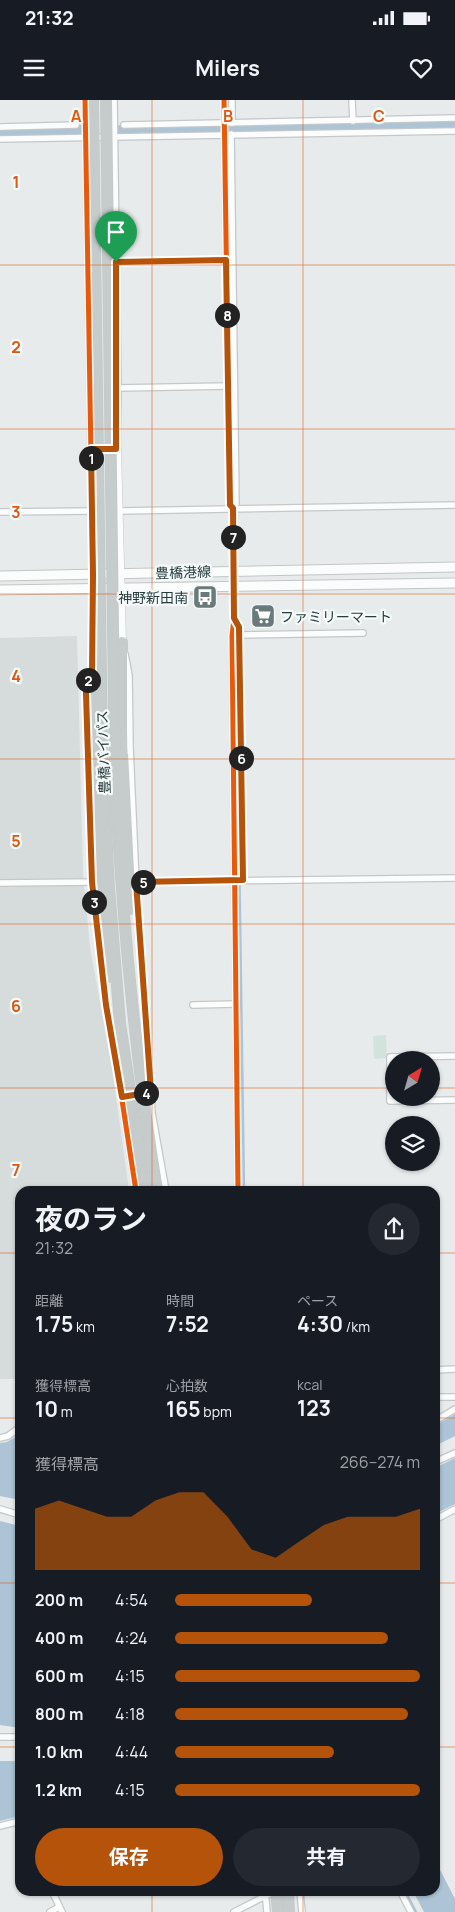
<!DOCTYPE html>
<html lang="ja">
<head>
<meta charset="utf-8">
<style>
  body { margin:0; font-family:Manrope,"Noto Sans JP",sans-serif; background:#242831; color:#f1f3f6; height:100vh; display:flex; flex-direction:column; font-size:19px; white-space:nowrap }
  * { box-sizing:border-box; margin:0 }
  p { font-size:16px; color:#9ea1a6 }
  .icon { flex:none; width:28px; height:28px; fill:none; stroke:currentColor; stroke-width:2; stroke-linecap:round; stroke-linejoin:round }
  .map { position:relative; flex:1; overflow:hidden }
  .drawer { position:absolute; left:15px; top:1086px; width:425px; height:710px; display:flex; flex-direction:column; background:#171b24; border-radius:15px; box-shadow:0 1px 4px #0004 }
  .drawer>* { flex:none }
  .needle { width:32px; rotate:37deg }
  .buttons { position:absolute; left:385px; top:951px; display:grid; gap:10px }
  .buttons a { display:grid; place-items:center; width:55px; height:55px; border-radius:50%; background:#171b24; box-shadow:0 1px 4px #0004; font-size:25px }
  .pin { position:absolute; display:grid; place-items:center; width:42px; height:42px; color:#fff; margin:-51px -21px; border-radius:50% 50% 50% 0; rotate:-45deg; box-shadow:0 0 5px #0007 }
  .pin .icon { rotate:45deg }
  .km { position:absolute; width:25px; height:25px; margin:-12px; border-radius:50%; background:#222; color:#fff; font-size:14px; line-height:25px; text-align:center }
  .round { display:grid; place-items:center; flex:none; width:52px; height:52px; border-radius:26px; background:#242831 }
  .head { display:flex; align-items:center; justify-content:space-between; height:85px; padding:0 20px }
  h1 { font-size:28px; font-weight:700; line-height:38px }
  .metrics { display:grid; grid-template-columns:repeat(3,1fr); gap:8px; height:85px; padding:5px 20px }
  .metrics div { display:grid; align-content:center }
  .metrics b { font-size:21px; font-weight:700 }
  .metrics small { font-size:14px; font-weight:400 }
  .metrics p { font-size:14px }
  .chart { height:140px; padding:10px 20px }
  .chart p { display:flex; justify-content:space-between }
  .chart svg { width:100%; height:90px; margin-top:5px; fill:#b45309; opacity:.7 }
  .primary-button { display:flex; gap:10px; margin-top:auto; padding:10px 20px }
  .primary-button a { flex:1; height:58px; border-radius:30px; background:#b45309; color:#fff; font-size:20px; font-weight:700; line-height:58px; text-align:center }
  .primary-button a+a { background:#242831; color:#f1f3f6 }
  ul { padding:0 20px; list-style:none; font-size:16px }
  li { display:grid; grid-template-columns:80px 60px 1fr; align-items:center; height:38px }
  li i { height:12px; border-radius:6px; background:#b45309 }
  .status { display:flex; justify-content:space-between; align-items:center; height:35px; padding:0 25px; background:#171b24; direction:ltr }
  .status svg { height:14px; fill:currentColor }
  header { display:flex; justify-content:space-between; align-items:center; height:65px; padding:0 20px; background:#171b24; font-size:22px; font-weight:700 }
  .map>svg:first-child { display:block }
  .built { fill:#d5dcdb }
  .green { fill:#d2e3dc }
  .water { fill:#acc4d5 }
  .lines { fill:none; stroke-linecap:round; stroke-linejoin:round }
  .stream { stroke:#acc4d5; stroke-width:2.5 }
  .river { stroke:#acc4d5; stroke-width:14 }
  .minor-casing { stroke:#c4c8c8; stroke-width:8 }
  .tertiary-casing { stroke:#c4c8c8; stroke-width:9 }
  .secondary-casing { stroke:#c1c7c6; stroke-width:11 }
  .trunk-casing { stroke:#c3caca; stroke-width:12 }
  .minor { stroke:#fbfcfc; stroke-width:5.5 }
  .tertiary { stroke:#fbfcfc; stroke-width:8 }
  .secondary { stroke:#fbfcfc; stroke-width:9 }
  .trunk { stroke:#c6cccc; stroke-width:10 }
  .trunk-bridge-casing { stroke:#c3caca; stroke-width:12; stroke-linecap:butt }
  .trunk-bridge { stroke:#c6cccc; stroke-width:10 }
  .cycleway-casing { stroke:#f5f9f9; stroke-width:8 }
  .cycleway { stroke:#e8590c; stroke-width:5 }
  .route-casing { stroke:#fff; stroke-width:10 }
  .route { stroke:#b45309; stroke-width:6 }
  .grid { fill:none; stroke:#de580e; stroke-width:1; stroke-opacity:0.55 }
  .labels { text-anchor:middle; dominant-baseline:central; stroke-width:4.5; stroke-linejoin:round; paint-order:stroke }
  .street-label { font-size:14px; fill:#263d3d; stroke:#f5f9f9 }
  .poi-label { font-size:14px; fill:#263d3d; stroke:#f5f9f9; text-anchor:end }
  .grid-label { font-size:16px; text-anchor:middle; font-weight:bold; fill:#de580e; stroke:#f5f9f9; stroke-width:4.5; stroke-linejoin:round; paint-order:stroke }
</style>
</head>
<body>
<div class="status"><b>21:32</b><svg viewBox="0 0 49 12"><path d="M0 12V9h3v3zM5 12V6h3v6zM10 12V3h3v9zM15 12V0h3v12zM26 1h20v11H26zM47 4h2v5h-2z"/></svg></div>
<header><svg class="icon" aria-label="menu" viewBox="0 0 24 24"><path d="M4 6h16M4 12h16M4 18h16"/></svg>Milers<svg class="icon" aria-label="heart" viewBox="0 0 24 24"><path d="M12 20l-8-8c-3-5 5-10 8-4 3-6 11-1 8 4z"/></svg></header>
<div class="map">
<svg width="455" height="1812" viewBox="0 0 455 1812">
  <rect width="100%" height="100%" fill="#e7ebeb"/>
  <polygon class="built" points="77,536 83,773 90,847 113,974 129,1091 20,1091 20,1279 0,1279 0,538"/>
  <polygon class="green" points="386,935 387,958 374,959 373,936"/>
  <g class="water">
    <polygon points="455,1314 455,1336 435,1346 435,1326"/>
    <polygon points="20,1334 20,1400 0,1396 0,1343 7,1342"/>
    <polygon points="455,1358 455,1404 435,1414 435,1368"/>
    <polygon points="0,1421 20,1426 20,1628 0,1625"/>
    <polygon points="0,1661 20,1661 20,1716 0,1721"/>
    <polygon points="435,1760 455,1799 455,1812 424,1812 413,1791 435,1791"/>
  </g>
  <g class="lines">
    <g class="stream">
      <polyline points="228,0 232,320"/>
      <polyline points="236,541 244,1091"/>
      <polyline points="405,1791 416,1812"/>
    </g>
    <g class="river">
      <polyline points="123,31 455,25"/>
      <polyline points="0,33 78,31"/>
    </g>
    <defs>
      <g id="minor">
        <polyline points="85,0 93,475"/>
        <polyline points="224,0 230,405 233,408 234,518 232,536 238,1091"/>
        <polyline points="232,0 232,23"/>
        <polyline points="352,0 353,21"/>
        <polyline points="124,25 455,18"/>
        <polyline points="0,27 76,25"/>
        <polyline points="231,34 236,404 233,408"/>
        <polyline points="0,39 455,31"/>
        <polyline points="116,162 226,160"/>
        <polyline points="118,288 228,286"/>
        <polyline points="97,349 117,349 118,288 114,0"/>
        <polyline points="119,411 455,405"/>
        <polyline points="0,412 92,411"/>
        <polyline points="234,518 239,527 243,780"/>
        <polyline points="236,535 363,533"/>
        <polyline points="125,554 129,575 130,647 136,782 151,992 152,1013 166,1091"/>
        <polyline points="90,575 86,584 86,594 92,782 99,851 136,1091"/>
        <polyline points="132,782 455,778"/>
        <polyline points="0,783 95,782"/>
        <polyline points="193,905 236,904"/>
        <polyline points="455,956 390,957 390,1001 455,1000"/>
        <polyline points="435,1270 455,1269"/>
        <polyline points="435,1297 455,1297"/>
        <polyline points="435,1321 455,1309"/>
        <polyline points="0,1338 8,1336 20,1327"/>
        <polyline points="435,1362 455,1353"/>
        <polyline points="0,1409 20,1415"/>
        <polyline points="435,1420 455,1409"/>
        <polyline points="0,1637 20,1637"/>
        <polyline points="0,1726 20,1721"/>
        <polyline points="52,1791 62,1812"/>
        <polyline points="265,1791 267,1812"/>
        <polyline points="300,1791 302,1812"/>
        <polyline points="400,1791 411,1812"/>
        <polyline points="50,1812 59,1807"/>
        <polyline points="234,1812 275,1791"/>
      </g>
      <g id="tertiary">
        <polyline points="117,349 122,542"/>
        <polyline points="92,572 93,475"/>
      </g>
      <g id="secondary">
        <polyline points="0,476 455,467"/>
        <polyline points="0,490 455,483"/>
      </g>
      <g id="trunk">
        <polyline points="122,542 122,654"/>
        <polyline points="92,572 94,654"/>
        <polyline points="276,1791 278,1812"/>
        <polyline points="288,1791 289,1812"/>
      </g>
    </defs>
    <use href="#minor" class="minor-casing"/>
    <use href="#tertiary" class="tertiary-casing"/>
    <use href="#secondary" class="secondary-casing"/>
    <use href="#trunk" class="trunk-casing"/>
    <use href="#minor" class="minor"/>
    <use href="#tertiary" class="tertiary"/>
    <use href="#secondary" class="secondary"/>
    <use href="#trunk" class="trunk"/>
    <defs>
      <g id="trunk-bridge">
        <polyline points="93,0 102,648 109,788 120,923 145,1091"/>
        <path d="M106,0l9,680c7,137 20,275 42,411"/>
        <polyline points="94,654 102,817 111,878"/>
        <polyline points="122,654 130,810"/>
      </g>
    </defs>
    <use href="#trunk-bridge" class="trunk-bridge-casing"/>
    <use href="#trunk-bridge" class="trunk-bridge"/>
    <defs>
      <g id="cycleway">
        <polyline points="85,0 93,475 92,572 86,584 86,594 92,782 99,851 136,1091"/>
        <polyline points="224,0 230,405 233,408 234,518 232,536 238,1091"/>
      </g>
    </defs>
    <use href="#cycleway" class="cycleway-casing"/>
    <use href="#cycleway" class="cycleway"/>
  </g>
  <g class="lines">
    <defs>
      <polygon id="route" points="226,160 230,405 233,408 234,518 239,527 243,780 136,782 151,992 122,997 106,905 92,782 86,594 86,584 92,572 93,475 91,349 116,349 116,162"/>
    </defs>
    <use href="#route" class="route-casing"/>
    <use href="#route" class="route"/>
  </g>
  <path class="grid" d="M152,0v1091M303,0v1091M0,165h455M0,329h455M0,494h455M0,659h455M0,824h455M0,988h394M431,988h24M0,1153h20M435,1153h20M0,1318h20M435,1318h20M0,1483h20M435,1483h20M0,1647h20M435,1647h20M152,1791v21M303,1791v21"/>
  <defs>
    <symbol id="bus-square" viewBox="-11 -11 22 22"><rect x="-9" y="-9" width="18" height="18" rx="4" fill="#6a7a7a" stroke="#f5f9f9"/><path d="M-5-6H5V4H4V6H2V4H-2V6H-4V4H-5ZM-3.5-4V0h7V-4ZM-3.5 1.2v1.5H-2V1.2ZM2 1.2v1.5H3.5V1.2Z" fill="#fff"/></symbol>
    <symbol id="supermarket-square" viewBox="-11 -11 22 22"><rect x="-9" y="-9" width="18" height="18" rx="4" fill="#6a7a7a" stroke="#f5f9f9"/><path d="M-6-5.5h2.5l.6 2H6L4.5 2H-2.5L-4.4-4H-6ZM-1.5 3.2a1.3 1.3 0 1 0 .1 0ZM3 3.2a1.3 1.3 0 1 0 .1 0Z" fill="#fff"/></symbol>
  </defs>
  <g fill-rule="evenodd">
    <use href="#bus-square" x="191" y="483" width="28" height="28"/>
    <use href="#supermarket-square" x="249" y="502" width="28" height="28"/>
  </g>
  <g class="labels">
    <g class="street-label">
      <text transform="translate(183 472) rotate(-2)">豊橋港線</text>
      <text transform="translate(103 652) rotate(-92)">豊橋バイパス</text>
    </g>
    <g class="poi-label">
      <text x="188" y="497">神野新田南</text>
      <text x="280" y="516" text-anchor="start">ファミリーマート</text>
    </g>
  </g>
  <g class="grid-label">
    <text x="76" y="22">A</text>
    <text x="228" y="22">B</text>
    <text x="379" y="22">C</text>
    <text x="16" y="88">1</text>
    <text x="16" y="253">2</text>
    <text x="16" y="418">3</text>
    <text x="16" y="582">4</text>
    <text x="16" y="747">5</text>
    <text x="16" y="912">6</text>
    <text x="16" y="1076">7</text>
  </g>
</svg>
<div class="buttons">
<a><svg class="needle" viewBox="-14 -14 28 28"><path d="M0-13l5 13h-10z" fill="#e53935"/><path d="M0 13l5-13h-10z" fill="#9ea1a6"/></svg></a>
<a><svg class="icon" aria-label="layers" viewBox="0 0 24 24"><path d="M12 4l9 5-9 5-9-5zM3 14l9 5 9-5"/></svg></a>
</div>
<div class="pin" style="left:116px;top:162px;background:#1e9e55"><svg class="icon" aria-label="arrive" viewBox="0 0 24 24"><path d="M6 21V4h12l-3 4 3 4H6"/></svg></div>
<b class="km" style="left:91px;top:358px">1</b>
<b class="km" style="left:88px;top:580px">2</b>
<b class="km" style="left:94px;top:802px">3</b>
<b class="km" style="left:146px;top:993px">4</b>
<b class="km" style="left:143px;top:782px">5</b>
<b class="km" style="left:241px;top:658px">6</b>
<b class="km" style="left:233px;top:437px">7</b>
<b class="km" style="left:227px;top:215px">8</b>
<section class="drawer">
<div class="head"><div><h1>夜のラン</h1><p>21:32</p></div><a class="round"><svg class="icon" aria-label="share" viewBox="0 0 24 24"><path d="M12 15V3M7 8l5-5 5 5M5 13v7h14v-7"/></svg></a></div>
<div class="metrics">
<div><p>距離</p><b>1.75<small> km</small></b></div>
<div><p>時間</p><b>7:52</b></div>
<div><p>ペース</p><b>4:30<small> /km</small></b></div>
</div>
<div class="metrics">
<div><p>獲得標高</p><b>10<small> m</small></b></div>
<div><p>心拍数</p><b>165<small> bpm</small></b></div>
<div><p>kcal</p><b>123</b></div>
</div>
<div class="chart"><p><span>獲得標高</span>266–274 m</p>
<svg viewBox="0 0 160 44" preserveAspectRatio="none"><path d="M0 44V14L10 10L20 14L30 18L40 18L50 10L60 6L70 6L80 18L90 34L100 38L110 30L120 22L130 18L140 18L150 18L160 14V44z"/></svg>
</div>
<ul>
<li><b>200 m</b>4:54<i style="width:56%"></i></li>
<li><b>400 m</b>4:24<i style="width:87%"></i></li>
<li><b>600 m</b>4:15<i style="width:100%"></i></li>
<li><b>800 m</b>4:18<i style="width:95%"></i></li>
<li><b>1.0 km</b>4:44<i style="width:65%"></i></li>
<li><b>1.2 km</b>4:15<i style="width:100%"></i></li>
</ul>
<div class="primary-button"><a>保存</a><a>共有</a></div>
</section>
</div>
</body>
</html>
